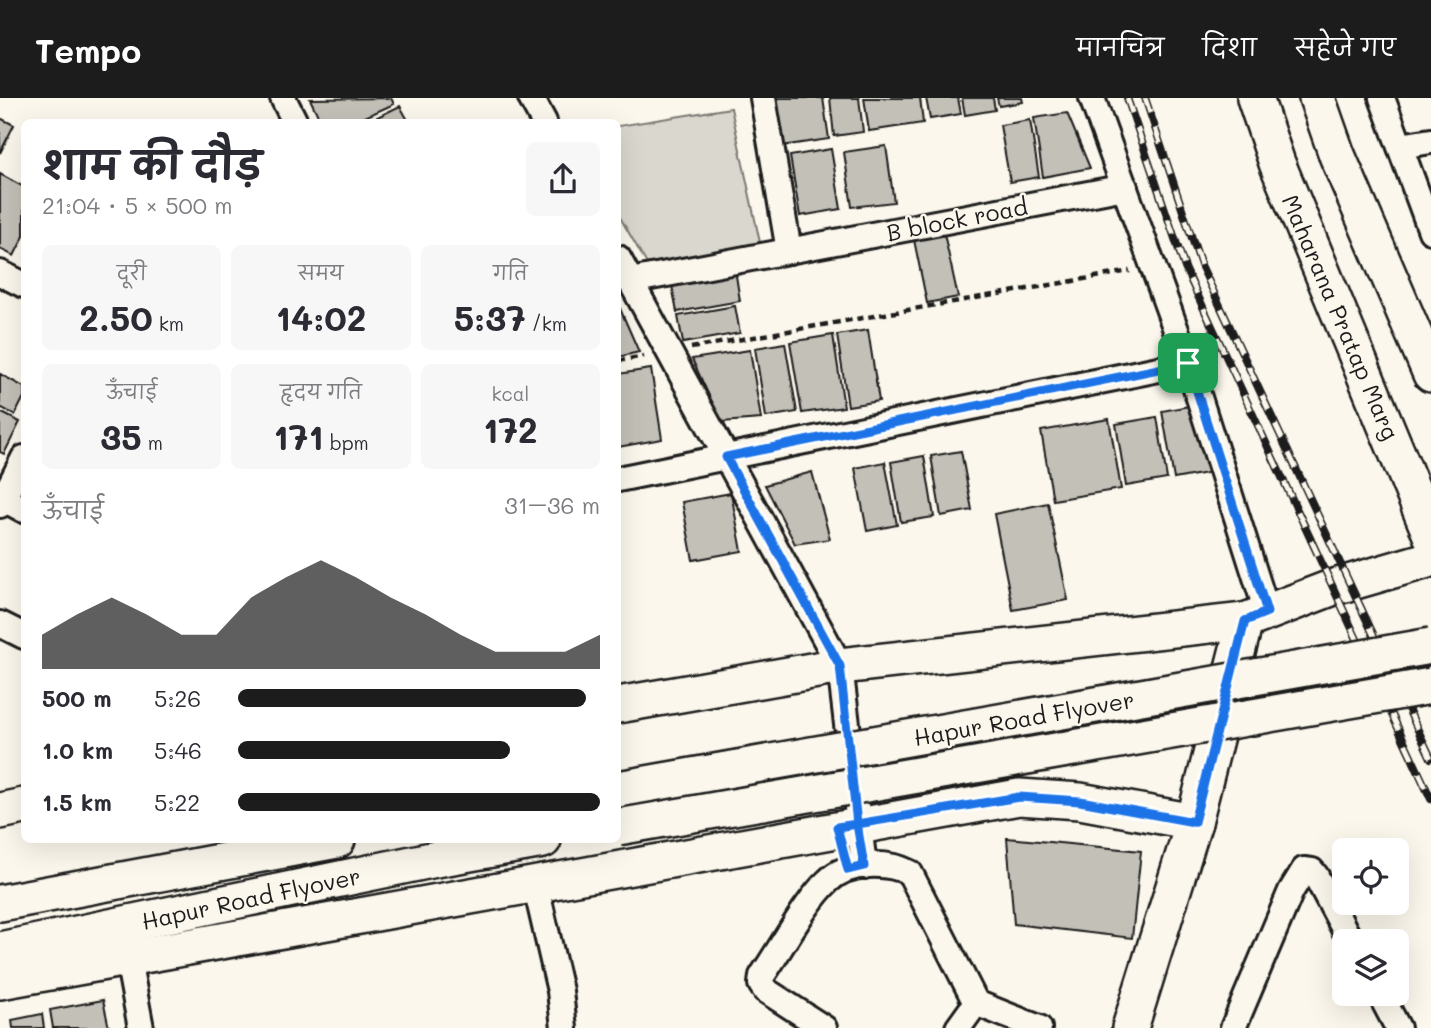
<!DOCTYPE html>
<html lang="hi">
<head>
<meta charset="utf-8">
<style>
  body { margin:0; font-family:Mali,"Playpen Sans Deva",sans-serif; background:#f7f7f7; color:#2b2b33; height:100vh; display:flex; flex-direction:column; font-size:26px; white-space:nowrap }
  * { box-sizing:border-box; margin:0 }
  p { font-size:23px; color:#7c7c81 }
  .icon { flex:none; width:38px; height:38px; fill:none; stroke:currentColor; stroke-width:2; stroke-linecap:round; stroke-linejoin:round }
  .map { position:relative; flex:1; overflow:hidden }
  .sheet { position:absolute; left:21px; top:21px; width:600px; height:724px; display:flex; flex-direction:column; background:#fff; border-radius:10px; box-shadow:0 7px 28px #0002 }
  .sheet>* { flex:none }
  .fabs { position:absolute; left:1332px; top:740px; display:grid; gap:14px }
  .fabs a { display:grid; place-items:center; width:77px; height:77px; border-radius:10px; background:#fff; box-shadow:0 7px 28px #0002; font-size:35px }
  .pin { position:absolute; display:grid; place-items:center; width:60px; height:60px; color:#fff; margin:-30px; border-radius:14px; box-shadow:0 4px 10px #0006 }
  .round { display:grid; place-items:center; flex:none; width:74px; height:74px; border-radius:10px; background:#f7f7f7 }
  .summary { display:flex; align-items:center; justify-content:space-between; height:119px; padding:0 21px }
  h1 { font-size:38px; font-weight:700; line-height:52px }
  .metrics { display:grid; grid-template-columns:repeat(3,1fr); gap:10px; height:119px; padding:7px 21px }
  .metrics div { display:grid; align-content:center; border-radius:10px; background:#f7f7f7; text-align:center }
  .metrics b { font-size:35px; font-weight:700 }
  .metrics small { font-size:19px; font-weight:400 }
  .metrics p { font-size:19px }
  .chart { height:196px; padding:14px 21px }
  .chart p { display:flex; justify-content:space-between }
  .chart svg { width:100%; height:126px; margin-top:7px; fill:#1c1c1c; opacity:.7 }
  ul { padding:0 21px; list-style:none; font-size:23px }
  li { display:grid; grid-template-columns:112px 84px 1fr; align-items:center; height:52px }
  li i { height:18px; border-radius:9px; background:#1c1c1c }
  header { display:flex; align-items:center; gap:42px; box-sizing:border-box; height:98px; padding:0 35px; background:#1c1c1c; color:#fff }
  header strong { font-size:33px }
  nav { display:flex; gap:38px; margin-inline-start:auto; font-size:24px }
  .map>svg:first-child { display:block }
  .green { fill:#dad7ce; stroke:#7b7a75; stroke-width:2 }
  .building { fill:#c3c0b8; stroke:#1c1c1c; stroke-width:2 }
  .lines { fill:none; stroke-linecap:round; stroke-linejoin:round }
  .street-casing { stroke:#1c1c1c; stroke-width:30 }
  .secondary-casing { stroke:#1c1c1c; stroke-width:40 }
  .path { stroke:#1c1c1c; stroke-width:4.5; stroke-dasharray:7 5; stroke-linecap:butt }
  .street { stroke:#fbf7ec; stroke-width:24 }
  .secondary { stroke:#fbf7ec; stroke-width:35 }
  .rail-casing { stroke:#1c1c1c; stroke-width:8 }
  .rail { stroke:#fbf7ec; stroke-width:5; stroke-dasharray:16; stroke-linecap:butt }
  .secondary-bridge-casing { stroke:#1c1c1c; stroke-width:40; stroke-linecap:butt }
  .secondary-bridge { stroke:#fbf7ec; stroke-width:35 }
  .route-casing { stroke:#fff; stroke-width:14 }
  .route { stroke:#1a73e8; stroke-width:9 }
  .labels { text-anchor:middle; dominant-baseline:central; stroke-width:5; stroke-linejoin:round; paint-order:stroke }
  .street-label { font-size:23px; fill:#1c1c1c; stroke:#fbf7ec }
</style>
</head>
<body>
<header>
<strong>Tempo</strong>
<nav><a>मानचित्र</a><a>दिशा</a><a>सहेजे गए</a></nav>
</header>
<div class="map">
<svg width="1431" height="930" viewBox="0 0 1431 930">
  <rect width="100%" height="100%" fill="#fbf7ec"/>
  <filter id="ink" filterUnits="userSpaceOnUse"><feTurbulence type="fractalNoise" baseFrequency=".0143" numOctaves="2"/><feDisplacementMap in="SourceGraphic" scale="14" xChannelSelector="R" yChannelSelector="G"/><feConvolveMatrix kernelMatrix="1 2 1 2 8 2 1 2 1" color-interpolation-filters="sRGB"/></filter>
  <g filter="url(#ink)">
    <polygon class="green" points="731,10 762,154 648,168 618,116 618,28"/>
    <g class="building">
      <polygon points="391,0 394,6 354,24 321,24 310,1"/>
      <polygon points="774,0 823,0 829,41 781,48"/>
      <polygon points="830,0 859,0 863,34 834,38"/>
      <polygon points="864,0 920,0 923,25 869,33"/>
      <polygon points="926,0 958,0 961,16 930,21"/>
      <polygon points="962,0 993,0 995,12 965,17"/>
      <polygon points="997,0 1022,0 1023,4 999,8"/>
      <polygon points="400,8 409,24 367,24"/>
      <polygon points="1067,15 1090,70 1043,79 1034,20"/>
      <polygon points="0,20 14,27 0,55"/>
      <polygon points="1030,22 1039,79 1010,84 1000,27"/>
      <polygon points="886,48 894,104 852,109 844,54"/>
      <polygon points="831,51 841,111 800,118 790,58"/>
      <polygon points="0,76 24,89 24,138 14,158 0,151"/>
      <polygon points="943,131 958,199 927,205 913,137"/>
      <polygon points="735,171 740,203 677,214 671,182"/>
      <polygon points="618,206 639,254 618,259"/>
      <polygon points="735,208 740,235 683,245 678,218"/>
      <polygon points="868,232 879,303 848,308 837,237"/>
      <polygon points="833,237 844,309 802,315 790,244"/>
      <polygon points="785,245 797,314 766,319 755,250"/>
      <polygon points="750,252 761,321 721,324 692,261"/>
      <polygon points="651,271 662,341 618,349 618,276"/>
      <polygon points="0,276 24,289 24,299 15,317 0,309"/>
      <polygon points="1200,306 1212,374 1174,381 1162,313"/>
      <polygon points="0,314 20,324 4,356 0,354"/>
      <polygon points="1157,319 1167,381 1126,388 1116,326"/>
      <polygon points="1109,321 1121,391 1053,402 1041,333"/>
      <polygon points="961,353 972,412 941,418 931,358"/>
      <polygon points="924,358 934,419 901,424 891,364"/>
      <polygon points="885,364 897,427 867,433 855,370"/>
      <polygon points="812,374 830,441 795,446 765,387"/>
      <polygon points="731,395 742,453 693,462 682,404"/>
      <polygon points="1048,405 1068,502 1013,512 994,416"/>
      <polygon points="1007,740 1141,753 1132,840 1014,826"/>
      <polygon points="103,902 109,930 53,930 50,912"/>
      <polygon points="42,916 44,930 13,930 12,922"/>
    </g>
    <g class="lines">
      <defs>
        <g id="street">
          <polyline points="283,0 295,24"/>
          <polyline points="531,0 544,24"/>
          <polyline points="763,0 789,153"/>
          <polyline points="1092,0 1188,265 1267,514"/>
          <polyline points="1382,0 1431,133"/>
          <polyline points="1400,48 1431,43"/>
          <polyline points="618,160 840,568 864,768"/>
          <polyline points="0,175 24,187"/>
          <polyline points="630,183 1125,89"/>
          <polyline points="618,381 1188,265"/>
          <polyline points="0,399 24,412"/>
          <polyline points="0,407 24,360"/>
          <polyline points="0,526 24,538"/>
          <polyline points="535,785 560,893 564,930"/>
          <polyline points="128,861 141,930"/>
          <polyline points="1380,896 1398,930"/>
          <path d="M824,930l-59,-38 -4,-6 1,-8c18,-26 45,-76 66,-95 20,-20 60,-20 82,-8l66,130 63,25"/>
          <polyline points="958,930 976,905"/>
          <polyline points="1233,930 1291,793 1304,772 1312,773 1316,778 1351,844"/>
        </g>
        <g id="secondary">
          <polyline points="1255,0 1277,65 1431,437"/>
          <polyline points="1317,0 1337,57 1431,276"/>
          <polyline points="618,607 840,568 1245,523 1331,490 1431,461"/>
          <polyline points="0,713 24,708"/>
          <polyline points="0,805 337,742"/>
          <polyline points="0,852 436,761 543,742"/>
          <polyline points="0,883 1019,699 1080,703 1194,724"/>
          <polyline points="1130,930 1194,724 1245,523"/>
        </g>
      </defs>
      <use href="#street" class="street-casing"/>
      <use href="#secondary" class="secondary-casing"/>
      <g class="path">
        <polyline points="691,250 1130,173"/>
        <polyline points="618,263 644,258"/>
      </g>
      <use href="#street" class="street"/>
      <use href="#secondary" class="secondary"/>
      <defs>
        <g id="rail">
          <polyline points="1127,0 1185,170 1431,701"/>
          <polyline points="1145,0 1201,167 1431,660"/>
        </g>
      </defs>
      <use href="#rail" class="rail-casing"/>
      <use href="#rail" class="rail"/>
      <defs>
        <g id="secondary-bridge">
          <polyline points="618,691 1431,548"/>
          <polyline points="618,729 1431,588"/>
        </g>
      </defs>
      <use href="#secondary-bridge" class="secondary-bridge-casing"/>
      <use href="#secondary-bridge" class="secondary-bridge"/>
    </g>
  </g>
  <g class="lines" filter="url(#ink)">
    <defs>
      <polyline id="route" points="1188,265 1267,514 1245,523 1194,724 1080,703 1019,699 857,726 864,768 848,772 837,729 857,726 840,568 726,359 1188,265"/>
    </defs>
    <use href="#route" class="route-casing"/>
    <use href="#route" class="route"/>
  </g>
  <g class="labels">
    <g class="street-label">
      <text transform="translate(957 121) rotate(-11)">B block road</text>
      <text transform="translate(1341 219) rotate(67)">Maharana Pratap Marg</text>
      <text transform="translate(1024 620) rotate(-10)">Hapur Road Flyover</text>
      <text transform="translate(251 800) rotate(-12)">Hapur Road Flyover</text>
    </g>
  </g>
</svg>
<div class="fabs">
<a><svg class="icon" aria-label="locate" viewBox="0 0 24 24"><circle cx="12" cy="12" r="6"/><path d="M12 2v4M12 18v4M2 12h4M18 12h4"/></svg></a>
<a><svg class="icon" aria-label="layers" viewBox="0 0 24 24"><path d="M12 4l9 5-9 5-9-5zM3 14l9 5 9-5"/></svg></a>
</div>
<div class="pin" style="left:1188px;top:265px;background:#1e9e55"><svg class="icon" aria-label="arrive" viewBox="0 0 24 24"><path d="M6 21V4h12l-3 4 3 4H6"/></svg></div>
<section class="sheet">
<div class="summary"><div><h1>शाम की दौड़</h1><p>21:04 · 5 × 500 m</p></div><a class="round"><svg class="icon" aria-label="share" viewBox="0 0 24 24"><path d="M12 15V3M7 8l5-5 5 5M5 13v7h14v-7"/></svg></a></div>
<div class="metrics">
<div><p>दूरी</p><b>2.50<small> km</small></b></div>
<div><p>समय</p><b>14:02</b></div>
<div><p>गति</p><b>5:37<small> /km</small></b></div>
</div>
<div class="metrics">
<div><p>ऊँचाई</p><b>35<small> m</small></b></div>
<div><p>हृदय गति</p><b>171<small> bpm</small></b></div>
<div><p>kcal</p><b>172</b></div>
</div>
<div class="chart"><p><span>ऊँचाई</span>31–36 m</p>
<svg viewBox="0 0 160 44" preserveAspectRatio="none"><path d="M0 44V32L10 25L20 19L30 25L40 32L50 32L60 19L70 12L80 6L90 12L100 19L110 25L120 32L130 38L140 38L150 38L160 32V44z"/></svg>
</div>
<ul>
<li><b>500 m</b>5:26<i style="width:96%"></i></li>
<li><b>1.0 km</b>5:46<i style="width:75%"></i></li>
<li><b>1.5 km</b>5:22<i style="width:100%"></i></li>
</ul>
</section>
</div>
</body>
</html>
